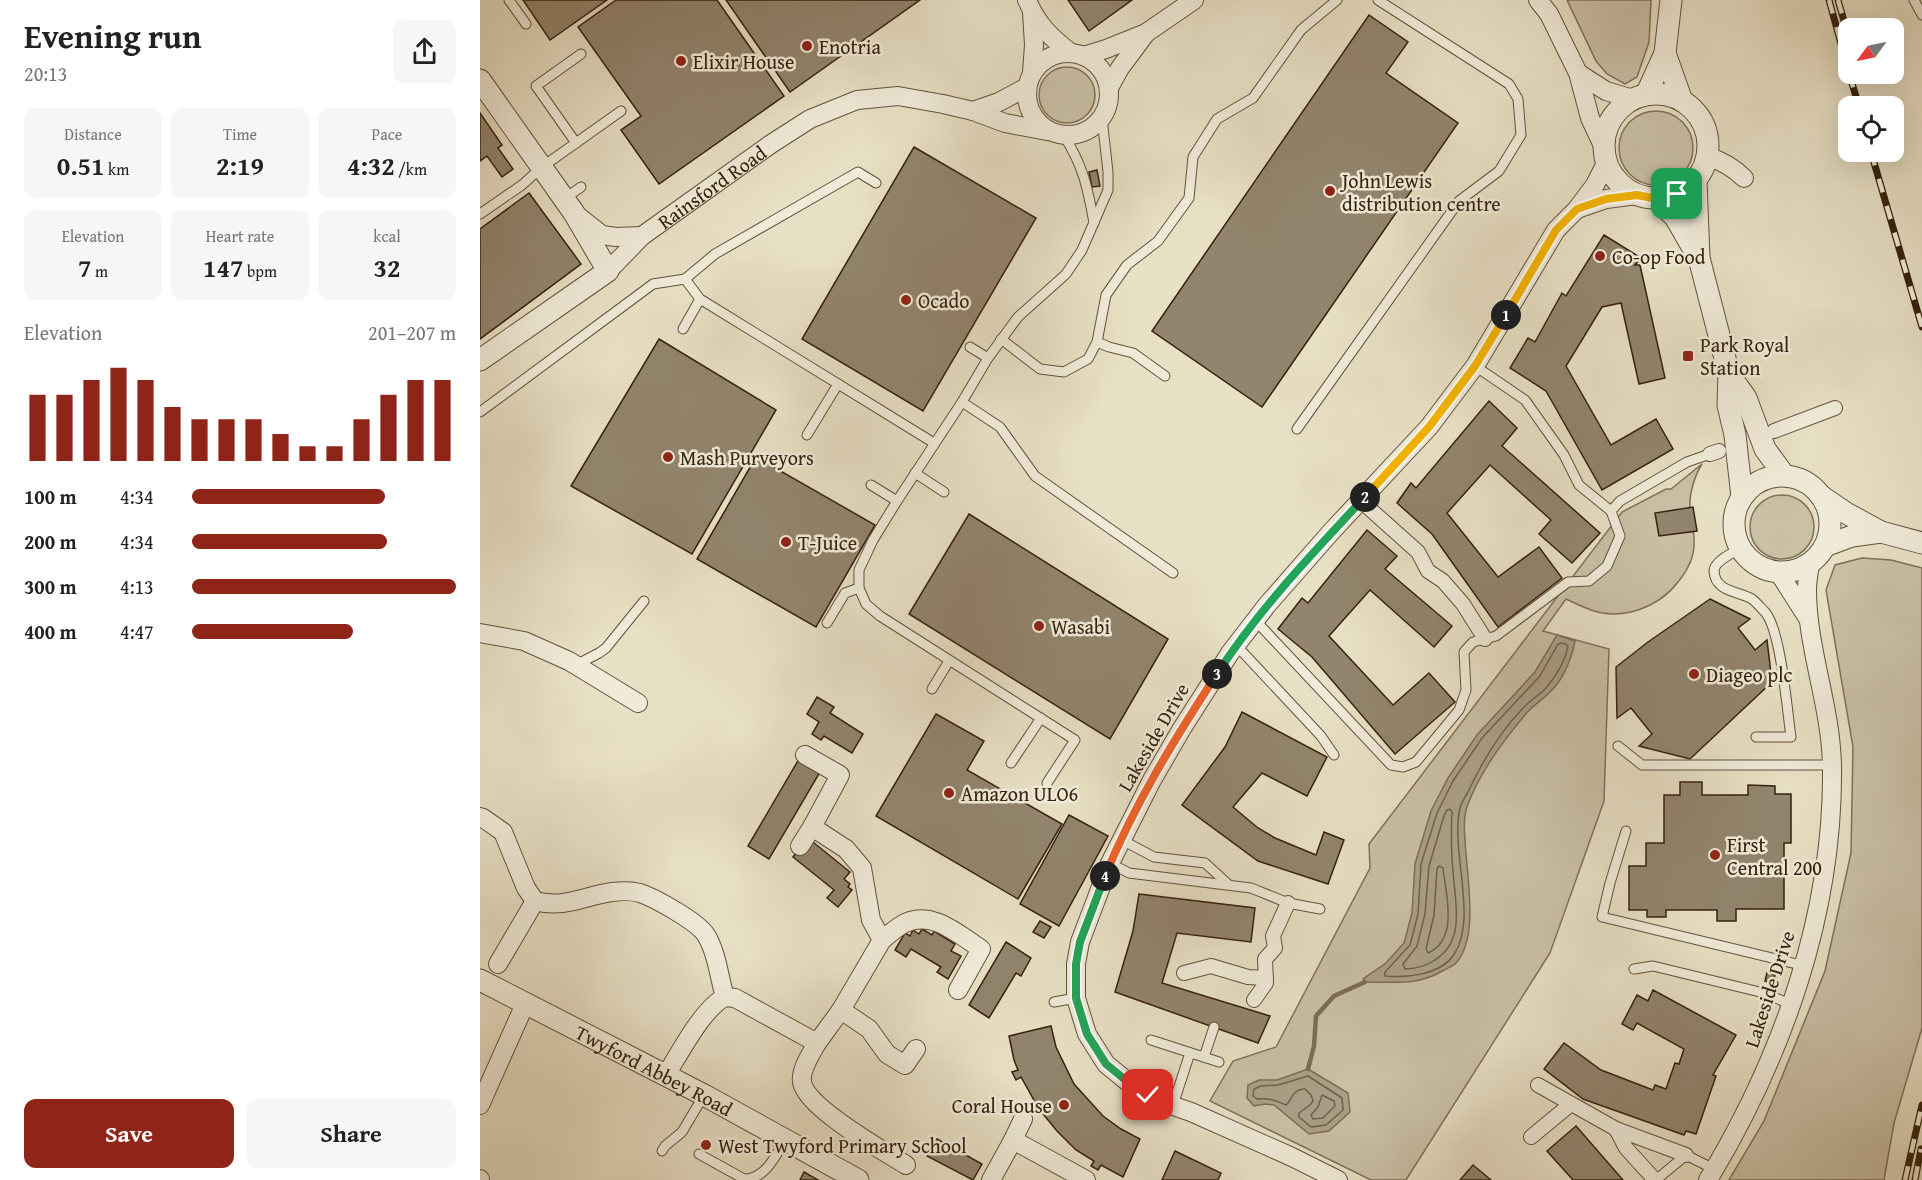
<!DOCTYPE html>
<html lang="en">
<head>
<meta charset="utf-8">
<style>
  body { margin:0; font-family:"Gentium Book Plus",serif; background:#f6f6f6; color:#222; height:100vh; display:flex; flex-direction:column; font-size:22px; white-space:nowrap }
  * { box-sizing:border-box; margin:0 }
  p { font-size:20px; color:#767676 }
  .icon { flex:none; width:33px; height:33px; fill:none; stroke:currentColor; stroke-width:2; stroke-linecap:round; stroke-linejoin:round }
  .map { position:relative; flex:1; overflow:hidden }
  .side { display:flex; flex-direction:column; background:#fff; width:480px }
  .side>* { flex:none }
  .needle { width:39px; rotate:237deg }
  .controls { position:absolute; left:1358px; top:18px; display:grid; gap:12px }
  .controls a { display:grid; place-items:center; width:66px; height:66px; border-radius:12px; background:#fff; box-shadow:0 6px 24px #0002; font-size:30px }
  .pin { position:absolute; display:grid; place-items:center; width:51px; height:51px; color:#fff; margin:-26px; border-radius:12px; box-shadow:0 3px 9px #0006 }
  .km { position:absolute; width:30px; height:30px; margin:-15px; border-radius:50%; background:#222; color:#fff; font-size:16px; line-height:30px; text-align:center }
  .round { display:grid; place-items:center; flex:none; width:63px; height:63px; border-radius:12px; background:#f6f6f6 }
  .overview { display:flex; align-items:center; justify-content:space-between; height:102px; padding:0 24px }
  h1 { font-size:33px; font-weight:700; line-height:45px }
  .metrics { display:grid; grid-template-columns:repeat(3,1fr); gap:9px; height:102px; padding:6px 24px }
  .metrics div { display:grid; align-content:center; border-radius:12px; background:#f6f6f6; text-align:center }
  .metrics b { font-size:26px; font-weight:700 }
  .metrics small { font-size:16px; font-weight:400 }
  .metrics p { font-size:16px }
  .chart { height:168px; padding:12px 24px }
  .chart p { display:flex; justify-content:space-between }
  .chart svg { width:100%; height:108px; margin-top:6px; stroke:#8f2418; stroke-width:6 }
  .button { display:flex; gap:12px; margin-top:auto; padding:12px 24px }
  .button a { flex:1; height:69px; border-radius:12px; background:#8f2418; color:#fff; font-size:24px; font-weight:700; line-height:69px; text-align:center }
  .button a+a { background:#f6f6f6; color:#222 }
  ul { padding:0 24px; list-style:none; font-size:20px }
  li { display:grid; grid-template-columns:96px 72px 1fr; align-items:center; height:45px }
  li i { height:15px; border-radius:8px; background:#8f2418 }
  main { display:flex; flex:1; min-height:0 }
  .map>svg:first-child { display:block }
  .green { fill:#cac0a6; stroke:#80705a; stroke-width:1.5 }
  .water { fill:#ab9f87; stroke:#7c6d57; stroke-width:1.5 }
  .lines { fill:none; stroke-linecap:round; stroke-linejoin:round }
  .shore { stroke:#70604a; stroke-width:1.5 }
  .stream { stroke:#7c6d57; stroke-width:4.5 }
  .building { fill:#92846d; stroke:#35210e; stroke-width:1.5 }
  .service-casing { stroke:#62513c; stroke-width:11 }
  .pedestrian-casing { stroke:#62513c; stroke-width:16 }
  .minor-casing { stroke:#62513c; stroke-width:20 }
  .tertiary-casing { stroke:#62513c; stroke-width:23 }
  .service { stroke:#f0ebd9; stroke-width:9 }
  .pedestrian { stroke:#f0ebd9; stroke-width:14 }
  .minor { stroke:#f0ebd9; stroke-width:18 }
  .tertiary { stroke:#f0ebd9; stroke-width:21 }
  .rail-casing { stroke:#35210e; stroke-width:7 }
  .rail { stroke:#f0ebd9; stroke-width:4.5; stroke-dasharray:14; stroke-linecap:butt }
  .split-1-casing { stroke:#fff; stroke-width:12 }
  .split-2-casing { stroke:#fff; stroke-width:12 }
  .split-3-casing { stroke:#fff; stroke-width:12 }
  .split-4-casing { stroke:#fff; stroke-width:12 }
  .split-5-casing { stroke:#fff; stroke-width:12 }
  .split-1 { stroke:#f5b400; stroke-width:8 }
  .split-2 { stroke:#f5b400; stroke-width:8 }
  .split-3 { stroke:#22a559; stroke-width:8 }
  .split-4 { stroke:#f0652b; stroke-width:8 }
  .split-5 { stroke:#22a559; stroke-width:8 }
  .poi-dot { fill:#8f2418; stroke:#f0ebd9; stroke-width:2 }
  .labels { text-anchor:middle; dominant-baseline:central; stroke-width:5; stroke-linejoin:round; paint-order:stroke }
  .poi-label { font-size:20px; fill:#35210e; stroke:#f0ebd9; text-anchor:start }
  .street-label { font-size:20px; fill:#35210e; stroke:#f0ebd9 }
</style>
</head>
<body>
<main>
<section class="side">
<div class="overview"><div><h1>Evening run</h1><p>20:13</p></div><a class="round"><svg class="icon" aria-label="share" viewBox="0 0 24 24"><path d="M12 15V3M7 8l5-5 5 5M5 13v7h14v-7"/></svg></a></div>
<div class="metrics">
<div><p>Distance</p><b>0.51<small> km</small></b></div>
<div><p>Time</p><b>2:19</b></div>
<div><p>Pace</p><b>4:32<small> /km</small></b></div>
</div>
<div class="metrics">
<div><p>Elevation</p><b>7<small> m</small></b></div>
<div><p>Heart rate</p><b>147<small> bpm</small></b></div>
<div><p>kcal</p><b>32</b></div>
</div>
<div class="chart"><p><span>Elevation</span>201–207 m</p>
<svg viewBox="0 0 160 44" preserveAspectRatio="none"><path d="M5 44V17M15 44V17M25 44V11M35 44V6M45 44V11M55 44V22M65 44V27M75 44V27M85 44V27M95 44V33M105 44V38M115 44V38M125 44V27M135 44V17M145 44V11M155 44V11"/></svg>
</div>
<ul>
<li><b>100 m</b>4:34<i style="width:73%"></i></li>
<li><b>200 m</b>4:34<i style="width:74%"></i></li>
<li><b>300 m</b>4:13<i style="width:100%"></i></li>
<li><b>400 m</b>4:47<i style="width:61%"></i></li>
</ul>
<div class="button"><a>Save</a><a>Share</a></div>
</section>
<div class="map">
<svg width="1442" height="1180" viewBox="0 0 1442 1180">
  <rect width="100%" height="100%" fill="#e8e0c5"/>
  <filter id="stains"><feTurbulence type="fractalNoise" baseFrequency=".00333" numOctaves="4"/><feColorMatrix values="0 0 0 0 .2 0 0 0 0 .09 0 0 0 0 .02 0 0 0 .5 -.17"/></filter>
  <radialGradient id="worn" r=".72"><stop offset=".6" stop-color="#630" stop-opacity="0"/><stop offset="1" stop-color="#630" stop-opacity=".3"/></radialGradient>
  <g class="green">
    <polygon points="1087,0 1171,0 1169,42 1157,77 1145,84 1127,74 1116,61"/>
    <circle cx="587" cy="95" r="28"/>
    <circle cx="1176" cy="148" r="37"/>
    <path d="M1222,464c-7,11 -13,29 -12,44 0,12 5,24 4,36 0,15 -7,27 -16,38 -19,25 -55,39 -87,28 -8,-3 -17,-7 -25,-11l-23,32 66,18 -5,152 -54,152 -144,227h-35l-161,-79 23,-40 43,-14 94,-179 -1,-24 253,-332 44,-23h5z"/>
    <circle cx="1302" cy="527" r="32"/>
    <polygon points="1382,558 1411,560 1442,568 1442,1028 1414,1123 1404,1180 1249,1180 1284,1121 1345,971 1371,853 1373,747 1346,590 1355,565"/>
  </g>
  <g class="water">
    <path d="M1077,635l18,6c-4,19 -12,39 -26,52 -8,8 -17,13 -24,22 -23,27 -46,58 -58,92 -3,9 -3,22 -2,32 1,33 15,98 -9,124 -3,3 -8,5 -12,7 -26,16 -49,12 -79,12l-2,-3 23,-16 18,-20 8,-30 3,-49 16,-53 17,-33 29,-43 58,-63z"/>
    <polygon points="828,1069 868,1093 870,1112 849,1131 829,1134 794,1105 785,1104 774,1106 767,1098 768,1085 779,1080 797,1080"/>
  </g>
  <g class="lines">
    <g class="shore">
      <path d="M1081,643l5,1 2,3c-3,14 -12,29 -21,40 -7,8 -17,13 -24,21 -23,24 -41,54 -55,84 -3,5 -7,11 -8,16 -10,45 19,111 -7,148 -14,19 -46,22 -68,20v-4l25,-27 8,-31 3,-50 16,-51 16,-32 29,-43 58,-62 18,-32z"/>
      <path d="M970,809l2,3c-1,19 -1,40 1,59 2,31 13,70 -18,89 -9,6 -19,9 -30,9l-2,-5 14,-18 8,-32 4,-48 15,-50 3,-6z"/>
      <path d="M959,866l4,2c3,27 16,71 -15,85l-2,-4 8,-34 3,-46z"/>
      <path d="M828,1076l34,22 1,12 -17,15 -15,2 -12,-10v-4l11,-8 3,-4 -2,-6 -6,-6c-12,-1 -13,11 -19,16 -11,-5 -17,-7 -29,-6l-4,-3 1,-7 7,-3 17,-1z"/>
      <polygon points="842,1095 854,1101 855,1106 843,1118 833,1119 831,1115 838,1107"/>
    </g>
    <polyline class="stream" points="828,1069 834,1046 836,1016 854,996 885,982"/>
  </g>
  <g class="building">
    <polygon points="43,0 127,0 70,40"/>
    <polygon points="136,0 237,0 304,96 179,184 141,130 161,116 98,27"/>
    <polygon points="246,0 440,0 310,92"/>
    <polygon points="588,0 652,0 609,31"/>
    <polygon points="889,15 928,42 906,73 978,123 782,407 672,331"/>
    <polygon points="0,113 22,145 18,148 33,169 22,177 7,156 0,161"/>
    <polygon points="434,147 556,218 443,411 322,339"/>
    <polygon points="617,170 620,186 612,187 609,172"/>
    <polygon points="49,193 101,264 0,339 0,229"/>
    <polygon points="1124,235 1161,258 1155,265 1160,265 1185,378 1159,384 1141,303 1122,307 1086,366 1131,445 1176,419 1193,449 1122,490 1066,391 1030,368 1048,338 1055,342 1082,293 1086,296"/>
    <polygon points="179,339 296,410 212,554 91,486"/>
    <polygon points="1009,401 1037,428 1022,446 1120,533 1092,563 1059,534 1071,520 1010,465 967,513 1018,577 1059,547 1082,578 1018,627 952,534 917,503 931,483 936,488"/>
    <polygon points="276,457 395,525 336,627 217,559"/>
    <polygon points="1213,507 1217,531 1179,536 1175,513"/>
    <polygon points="489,514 688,639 630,739 429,614"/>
    <polygon points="887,530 917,556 905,569 972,626 954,647 890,590 849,636 913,705 949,673 975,702 915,754 832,657 798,629 822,598 828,603"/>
    <polygon points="1230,599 1270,619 1258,628 1275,650 1287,640 1292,682 1210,759 1159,746 1172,734 1151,708 1137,718 1136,667 1168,642"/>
    <polygon points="337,697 354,707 350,713 383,734 372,753 344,736 341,740 332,734 339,722 327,714"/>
    <polygon points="762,712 847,757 827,796 782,773 753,807 778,828 795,838 836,855 844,832 864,840 848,884 778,861 702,805 745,747"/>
    <polygon points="456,714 504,741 487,770 582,824 538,899 396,816"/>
    <polygon points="319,759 340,772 289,859 268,846"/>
    <polygon points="1200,782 1222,782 1222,795 1268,795 1268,785 1295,786 1295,794 1311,794 1311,843 1304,843 1304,909 1256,909 1256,921 1237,921 1237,910 1186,910 1186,917 1167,917 1167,910 1149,910 1149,866 1166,866 1166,843 1184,843 1184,795 1200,795"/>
    <polygon points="589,815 628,836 579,926 540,904"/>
    <polygon points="328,838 370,872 364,879 370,884 368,887 372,890 358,907 347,898 354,890 313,857"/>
    <polygon points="659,894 775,908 771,942 697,933 682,983 790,1016 778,1043 635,992 653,931"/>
    <polygon points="560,921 571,927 564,938 553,932"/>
    <polygon points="442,929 452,935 454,931 475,944 471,951 481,956 468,979 457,972 461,967 431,949 426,957 415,950 425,933 430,936 433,930 439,934"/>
    <polygon points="526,942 551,958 541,976 536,973 509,1018 489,1005"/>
    <polygon points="1287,973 1295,975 1293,984 1285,981"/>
    <polygon points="1173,990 1256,1035 1233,1075 1236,1076 1216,1134 1206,1131 1204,1135 1103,1099 1064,1069 1084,1043 1121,1070 1173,1090 1175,1085 1186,1089 1195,1063 1199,1064 1204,1049 1157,1023 1153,1030 1142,1024 1157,995 1168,1001"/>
    <polygon points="571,1026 576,1047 594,1084 623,1116 641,1129 660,1139 643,1177 621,1165 618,1170 611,1166 614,1161 596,1150 577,1131 559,1109 541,1077 536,1080 532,1072 538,1070 534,1060 529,1036"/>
    <polygon points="1096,1126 1143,1180 1093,1180 1067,1151"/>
    <polygon points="457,1139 502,1164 493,1180 447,1156"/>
    <polygon points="695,1151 741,1173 738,1180 682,1180"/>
    <polygon points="993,1165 1011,1180 980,1180"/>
    <polygon points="324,1172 338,1180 320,1180"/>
  </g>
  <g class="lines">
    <defs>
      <g id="service">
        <polyline points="29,0 46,24"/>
        <polyline points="1434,0 1442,15"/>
        <path d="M584,136c19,29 24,53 30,87"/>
        <polyline points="96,143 56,86 101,54"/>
        <polyline points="84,199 101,187"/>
        <polyline points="0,214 42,185 62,167 141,111"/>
        <polyline points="205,279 235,254 378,172 396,183"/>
        <polyline points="203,329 220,299"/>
        <polyline points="521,339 560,369 584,372 608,359 617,342 626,295 647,265 678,241 709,198 713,157 737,119 773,98 821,30 857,0"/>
        <polyline points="617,342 629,347 653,353 685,376"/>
        <polyline points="490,347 508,358"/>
        <polyline points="995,366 1045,400 1084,455 1099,485 1131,511"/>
        <polyline points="482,402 520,427 555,476 693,573"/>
        <polyline points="0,412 173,284 205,279 220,299 454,443"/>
        <polyline points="817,429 979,201 1019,171 1041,135 1038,99 1029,84 898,0"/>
        <polyline points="327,435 358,384"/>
        <polyline points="435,473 464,492"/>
        <polyline points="391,485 417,501"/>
        <path d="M1261,548c-8,5 -27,13 -27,23 1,21 24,20 38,28 4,3 9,9 13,13 16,18 22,98 26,125h-35"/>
        <polyline points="775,620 911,765 923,767 936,762 979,710 986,690 984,652 993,642 1016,636 1088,582 1109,581 1127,566 1140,536 1131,511 1140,501 1207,462 1230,454"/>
        <polyline points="347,623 365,593 379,588"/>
        <polyline points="756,645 841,736 854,755"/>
        <polyline points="96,665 119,653 126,648 164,601"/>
        <polyline points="452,689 469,661"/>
        <polyline points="1138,746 1162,765 1352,765"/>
        <polyline points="531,763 561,718"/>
        <polyline points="567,783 595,740 400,616 386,604 379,588 379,570 393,540 417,501 482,402 508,358 538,317 586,274 602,250 628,190 628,172 622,118"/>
        <polyline points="1146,831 1130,883 1122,917 1325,966"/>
        <polyline points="642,840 674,857 725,863 749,885"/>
        <polyline points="630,863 649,873 771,888 808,903 840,909"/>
        <polyline points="1154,969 1173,966 1284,993 1310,1004"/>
        <polyline points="574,1002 596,998"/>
        <polyline points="671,1040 739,1062"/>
        <polyline points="724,1057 734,1027"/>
        <polyline points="693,1105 710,1053"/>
        <polyline points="182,1151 185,1146 202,1132 224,1095"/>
        <path d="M219,1154l45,25c22,0 32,-24 42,-41"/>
        <polyline points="1176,1180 1206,1155 1234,1169"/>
      </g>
      <g id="pedestrian">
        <polyline points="1294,431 1355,408"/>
        <polyline points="1230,454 1239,451"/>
        <polyline points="881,501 938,552 948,571 963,581 983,604 1005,639"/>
        <polyline points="704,973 731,966 768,977 786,978"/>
        <polyline points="774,1000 786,983 785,959 795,948 793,936 808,903"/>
        <polyline points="1058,1085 1136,1129 1146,1148 1175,1180"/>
        <polyline points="1136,1129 1206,1155"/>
        <polyline points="1051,1137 1091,1104"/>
      </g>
      <g id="minor">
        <path d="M547,0c10,24 23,37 44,53"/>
        <polyline points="1058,0 1069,14 1098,73 1110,118 1124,148"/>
        <circle cx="588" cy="94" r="41"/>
        <polyline points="603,56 626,49 666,33 714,0"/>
        <polyline points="552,73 554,45 552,12"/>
        <polyline points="1098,73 1126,91 1153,99"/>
        <polyline points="629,88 640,68 666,33"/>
        <polyline points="493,111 519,102 547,87"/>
        <path d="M1227,156c15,5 26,11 37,22"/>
        <polyline points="1097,209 1126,199 1157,195"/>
        <polyline points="98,216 122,235 136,237 162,236"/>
        <path id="s1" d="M128,271l34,-35 129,-92 39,-25 47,-19 41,-4 45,8 30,7 32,12 42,8"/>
        <polyline points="1299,573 1327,617"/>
        <polyline points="0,633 44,641 89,661 158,703"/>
        <path d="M325,755l35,20 -28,52 34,22 16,19 9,52 11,20c6,-5 12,-10 18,-14 29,-19 57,7 81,23l-23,41"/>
        <path d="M0,817l3,1 20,14 23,56 9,13c30,8 48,-5 77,-9 8,-1 21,-1 28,1 15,5 58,29 66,42 11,18 13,42 19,62 -23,12 -45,56 -59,78"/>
        <polyline points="320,846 332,827"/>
        <polyline points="18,964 55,901"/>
        <polyline points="245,997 255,998 337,1043 361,1010 402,940"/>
        <polyline points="361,1010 389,1029 407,1054 425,1065 436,1049"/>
        <path d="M337,1043c-6,11 -17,27 -15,39 4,26 82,69 104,83"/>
        <polyline points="0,1105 45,1004"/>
        <polyline points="533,1140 543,1119"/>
        <polyline points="0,1179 0,1180"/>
        <polyline points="511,1180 533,1140 606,1180"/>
        <polyline points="858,1180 812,1157 711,1112 679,1101 654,1087 626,1064 607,1034 596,998 596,964 600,942 630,863 672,780 701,730 750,653 787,605 851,532 949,427 995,366 1076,230 1097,209 1115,185 1126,163"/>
        <path d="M1228,1180c75,-124 126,-268 124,-414 -1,-60 -25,-117 -25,-176 0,-9 2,-18 3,-27"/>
      </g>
      <g id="tertiary">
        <polyline points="1185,53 1202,101"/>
        <polyline points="0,80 94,213 128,271 0,360"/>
        <circle cx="1176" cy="146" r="52"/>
        <polyline points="1166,95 1185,53 1191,0"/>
        <polyline points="1216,181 1219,258 1249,374 1248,405 1255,435 1262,497"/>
        <polyline points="1177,199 1195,217 1217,255"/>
        <polyline points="1249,374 1266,398 1285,449 1304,475"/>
        <circle cx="1302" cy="524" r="48"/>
        <polyline points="1341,496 1366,513 1401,532 1442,543"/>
        <polyline points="1345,546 1372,536 1401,532"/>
        <path id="s2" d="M0,980l224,115 154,85"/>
      </g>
    </defs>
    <use href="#service" class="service-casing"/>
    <use href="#pedestrian" class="pedestrian-casing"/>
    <use href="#minor" class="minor-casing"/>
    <use href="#tertiary" class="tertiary-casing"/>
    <use href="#service" class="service"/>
    <use href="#pedestrian" class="pedestrian"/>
    <use href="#minor" class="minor"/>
    <use href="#tertiary" class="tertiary"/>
    <defs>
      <g id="rail">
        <polyline points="1349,0 1368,69"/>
        <polyline points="1358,0 1368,35"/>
        <polyline points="1369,74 1379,106"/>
        <polyline points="1391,152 1442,327"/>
        <polyline points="1425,1180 1442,1105"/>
        <polyline points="1435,1180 1441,1149"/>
      </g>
    </defs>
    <use href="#rail" class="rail-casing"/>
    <use href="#rail" class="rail"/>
  </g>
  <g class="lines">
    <defs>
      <polyline id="split-1" points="1026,315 1076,230 1097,209 1126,199 1157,195 1177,199 1197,194"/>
      <polyline id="split-2" points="885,497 949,427 995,366 1026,315"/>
      <path id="split-3" d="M737,674c42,-65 95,-120 148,-177"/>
      <path id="split-4" d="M625,876c29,-71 70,-138 112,-202"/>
      <polyline id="split-5" points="625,876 600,942 596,964 596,998 607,1034 626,1064 654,1087 668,1095"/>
    </defs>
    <use href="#split-1" class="split-1-casing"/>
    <use href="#split-2" class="split-2-casing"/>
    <use href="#split-3" class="split-3-casing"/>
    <use href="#split-4" class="split-4-casing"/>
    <use href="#split-5" class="split-5-casing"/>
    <use href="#split-1" class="split-1"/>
    <use href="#split-2" class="split-2"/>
    <use href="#split-3" class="split-3"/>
    <use href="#split-4" class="split-4"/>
    <use href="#split-5" class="split-5"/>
  </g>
  <g class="poi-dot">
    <circle cx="327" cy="46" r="6"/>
    <circle cx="201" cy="61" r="6"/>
    <circle cx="850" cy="191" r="6"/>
    <circle cx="1120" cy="256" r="6"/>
    <circle cx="426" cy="300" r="6"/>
    <rect x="1202" y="350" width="12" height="12" rx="3"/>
    <circle cx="188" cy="457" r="6"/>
    <circle cx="306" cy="542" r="6"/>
    <circle cx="559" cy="626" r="6"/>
    <circle cx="1214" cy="674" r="6"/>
    <circle cx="469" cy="793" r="6"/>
    <circle cx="1235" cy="855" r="6"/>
    <circle cx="584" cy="1105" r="6"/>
    <circle cx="226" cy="1145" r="6"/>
  </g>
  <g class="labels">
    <g class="poi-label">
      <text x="339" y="46">Enotria</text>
      <text x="213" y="61">Elixir House</text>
      <text x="862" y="180">John Lewis<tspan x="862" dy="23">distribution centre</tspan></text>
      <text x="1132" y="256">Co-op Food</text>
      <text x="438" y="300">Ocado</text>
      <text x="1220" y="344">Park Royal<tspan x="1220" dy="23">Station</tspan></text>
      <text x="200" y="457">Mash Purveyors</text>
      <text x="318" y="542">T-Juice</text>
      <text x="571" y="626">Wasabi</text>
      <text x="1226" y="674">Diageo plc</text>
      <text x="481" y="793">Amazon ULO6</text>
      <text x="1247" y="844">First<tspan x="1247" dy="23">Central 200</tspan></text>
      <text x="572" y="1105" text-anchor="end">Coral House</text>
      <text x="238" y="1145">West Twyford Primary School</text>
    </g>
    <g class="street-label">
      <text stroke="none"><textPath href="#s1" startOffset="134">Rainsford Road</textPath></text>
      <text transform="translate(673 737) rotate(-60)">Lakeside Drive</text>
      <text transform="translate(1289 989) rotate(-72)">Lakeside Drive</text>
      <text stroke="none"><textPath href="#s2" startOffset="196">Twyford Abbey Road</textPath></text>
    </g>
  </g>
  <rect width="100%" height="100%" filter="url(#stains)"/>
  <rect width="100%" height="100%" fill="url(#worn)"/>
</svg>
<div class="controls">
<a><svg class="needle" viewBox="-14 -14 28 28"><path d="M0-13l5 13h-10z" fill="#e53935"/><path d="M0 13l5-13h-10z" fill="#767676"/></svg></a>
<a><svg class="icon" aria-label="locate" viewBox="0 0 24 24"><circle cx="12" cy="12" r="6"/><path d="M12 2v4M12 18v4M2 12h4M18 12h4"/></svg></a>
</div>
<div class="pin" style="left:1197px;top:194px;background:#1e9e55"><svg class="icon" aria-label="arrive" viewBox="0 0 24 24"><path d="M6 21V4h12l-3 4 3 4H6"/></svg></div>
<div class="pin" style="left:668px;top:1095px;background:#d93025"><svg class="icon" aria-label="check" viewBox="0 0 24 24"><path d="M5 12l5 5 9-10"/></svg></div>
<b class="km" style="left:1026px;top:315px">1</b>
<b class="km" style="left:885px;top:497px">2</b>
<b class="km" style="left:737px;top:674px">3</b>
<b class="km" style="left:625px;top:876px">4</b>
</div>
</main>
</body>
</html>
